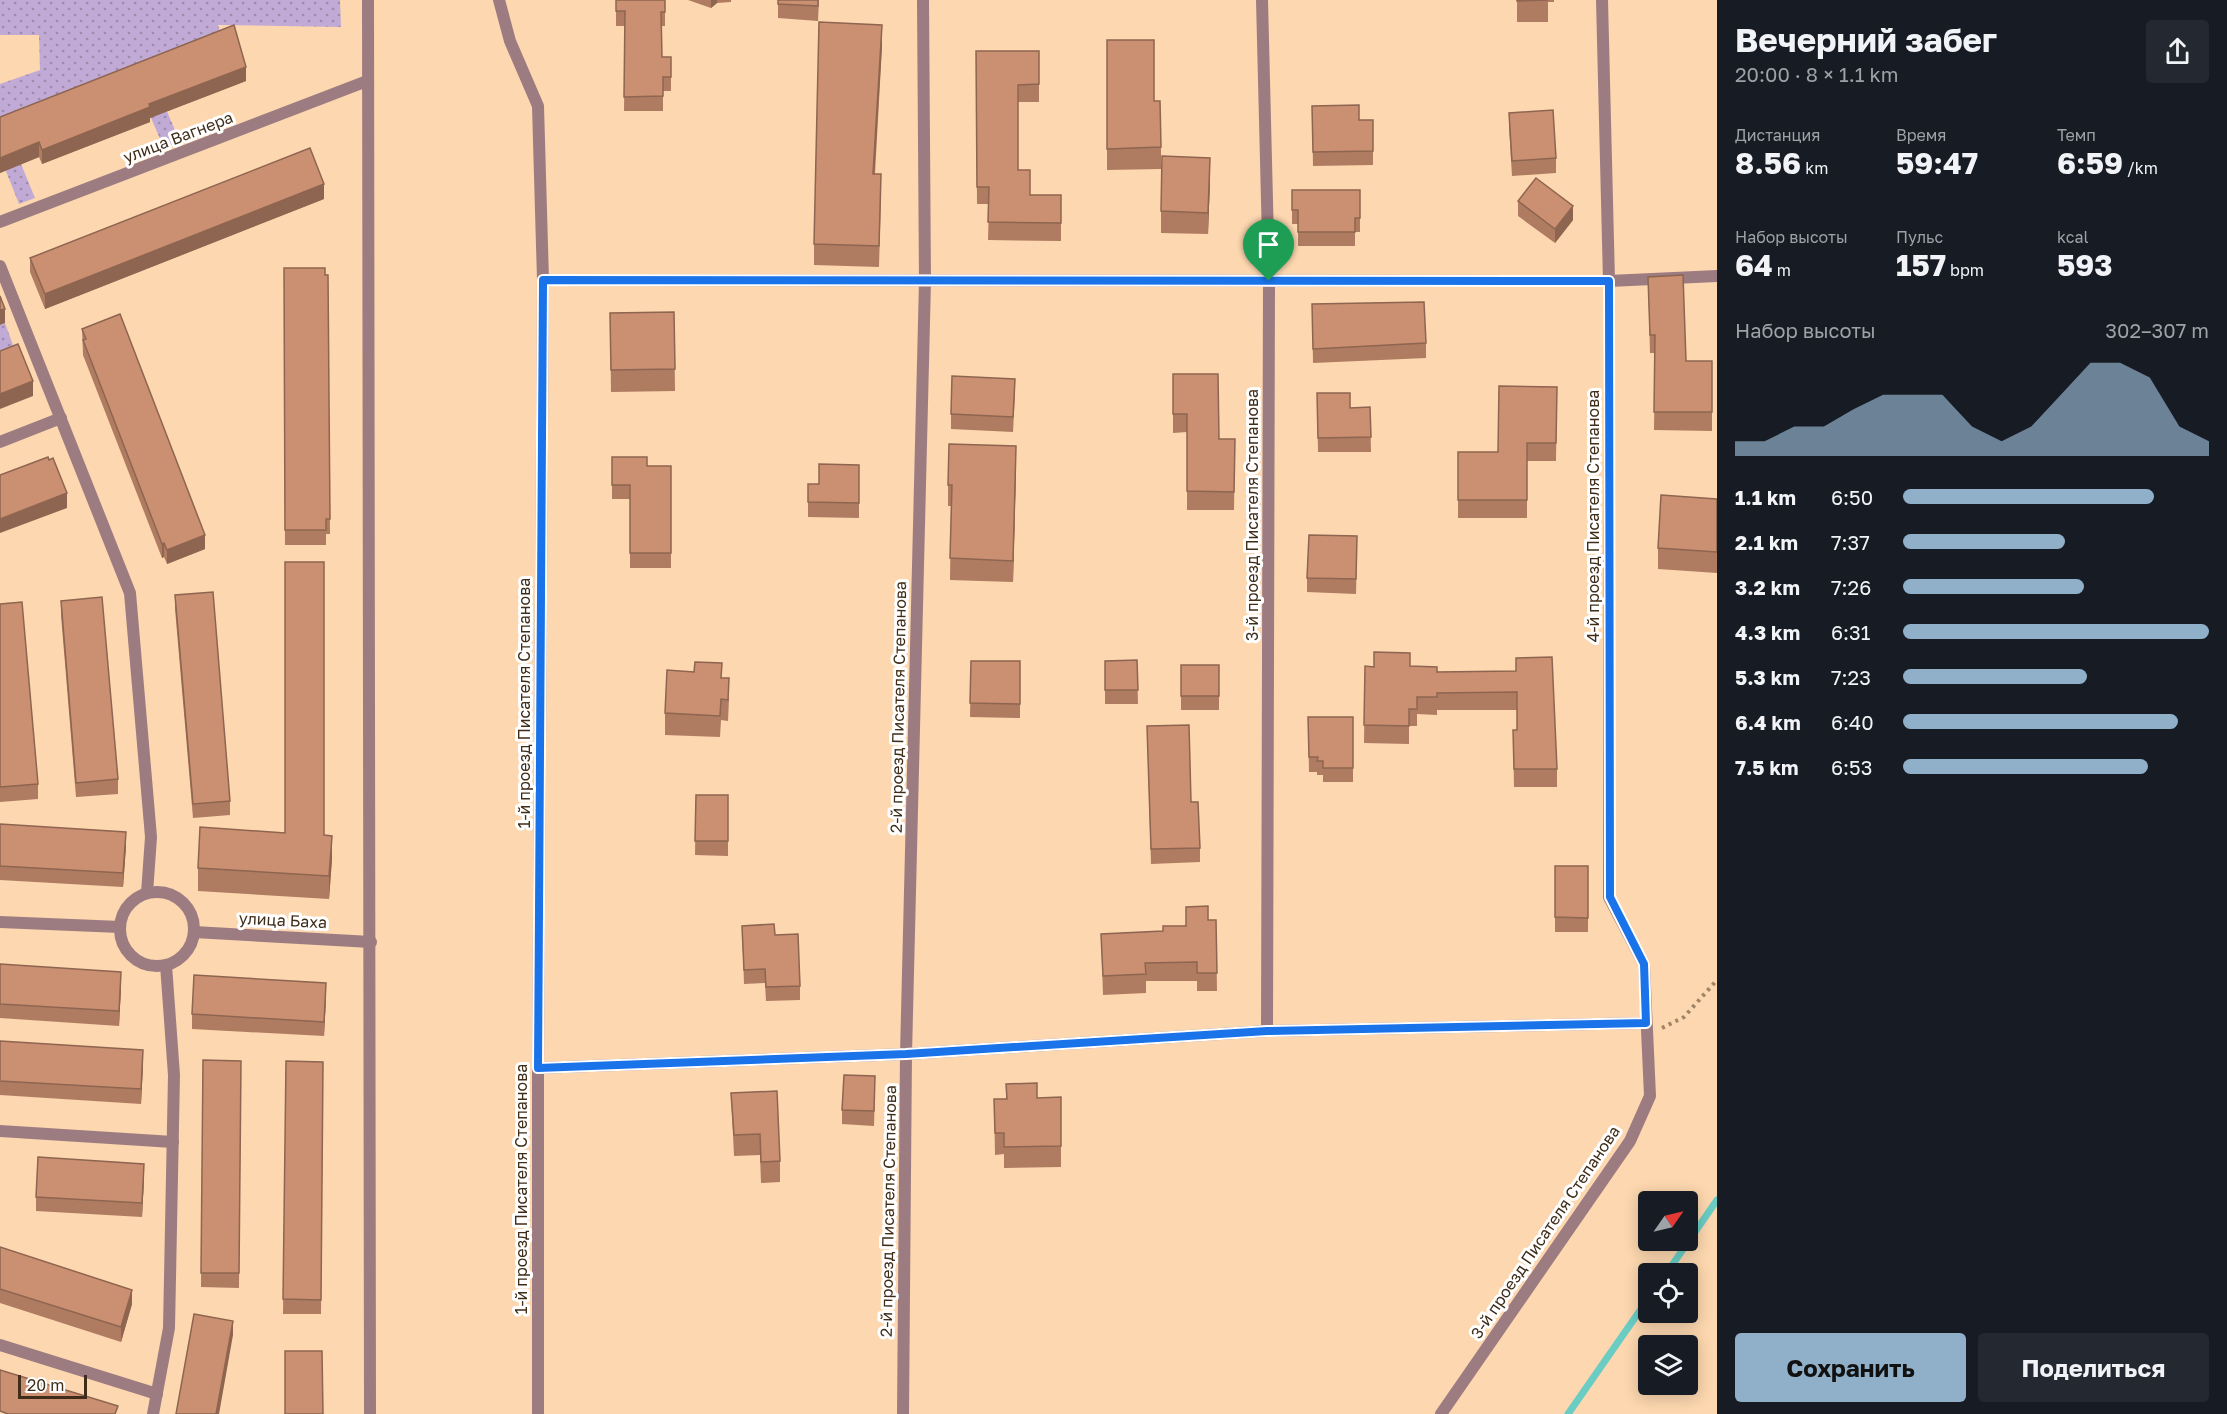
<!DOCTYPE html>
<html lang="ru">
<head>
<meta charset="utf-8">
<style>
  body { margin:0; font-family:"Golos Text",sans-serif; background:#242831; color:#f1f3f6; height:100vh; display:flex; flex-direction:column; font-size:22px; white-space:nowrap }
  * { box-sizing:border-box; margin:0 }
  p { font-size:20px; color:#9ea1a6 }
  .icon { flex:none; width:33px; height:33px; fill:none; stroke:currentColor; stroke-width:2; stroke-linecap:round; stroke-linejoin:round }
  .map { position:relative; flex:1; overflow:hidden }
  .details { display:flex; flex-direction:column; background:#171b24; width:510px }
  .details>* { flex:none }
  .needle { width:39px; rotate:56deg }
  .buttons { position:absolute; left:1638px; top:1191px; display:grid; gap:12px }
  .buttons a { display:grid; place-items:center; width:60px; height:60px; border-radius:6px; background:#171b24; box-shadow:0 3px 15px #0003; font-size:30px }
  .scale { position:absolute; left:18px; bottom:15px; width:69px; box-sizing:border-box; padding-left:6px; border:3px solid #3f2d19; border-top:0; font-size:16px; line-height:21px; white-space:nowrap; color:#3f2d19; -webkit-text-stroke:4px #fff; paint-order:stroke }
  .pin { position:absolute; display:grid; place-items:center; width:51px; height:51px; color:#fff; margin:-62px -26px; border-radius:50% 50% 50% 0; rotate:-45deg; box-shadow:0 0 6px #0007 }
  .pin .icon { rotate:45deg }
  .round { display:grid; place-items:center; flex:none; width:63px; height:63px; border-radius:6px; background:#242831 }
  .overview { display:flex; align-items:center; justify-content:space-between; height:102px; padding:0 18px }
  h1 { font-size:33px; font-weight:700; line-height:45px }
  .figures { display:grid; grid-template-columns:repeat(3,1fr); gap:9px; height:102px; padding:6px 18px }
  .figures div { display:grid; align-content:center }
  .figures b { font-size:30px; font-weight:700 }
  .figures small { font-size:16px; font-weight:400 }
  .figures p { font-size:16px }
  .chart { height:168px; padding:12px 18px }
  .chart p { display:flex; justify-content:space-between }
  .chart svg { width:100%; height:108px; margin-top:6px; fill:#90afc8; opacity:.7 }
  .primary-button { display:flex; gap:12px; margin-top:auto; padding:12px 18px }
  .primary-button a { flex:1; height:69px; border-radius:6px; background:#90afc8; color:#111; font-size:24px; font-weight:700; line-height:69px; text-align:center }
  .primary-button a+a { background:#242831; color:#f1f3f6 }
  ul { padding:0 18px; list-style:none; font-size:20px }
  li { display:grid; grid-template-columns:96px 72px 1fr; align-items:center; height:45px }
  li i { height:15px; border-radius:8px; background:#90afc8 }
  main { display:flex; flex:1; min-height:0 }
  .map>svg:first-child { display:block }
  .grass { fill:url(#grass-dots) }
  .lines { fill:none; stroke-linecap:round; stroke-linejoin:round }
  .stream { stroke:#6accc3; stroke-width:7 }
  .path { stroke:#a08466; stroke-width:4; stroke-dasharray:3 4.5; stroke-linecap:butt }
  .street { stroke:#9d7c81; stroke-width:12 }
  .wall { fill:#af7c62 }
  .shaded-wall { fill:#8e6550 }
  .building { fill:#cb9072; stroke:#8e6550; stroke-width:1.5 }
  .route-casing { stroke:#fff; stroke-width:12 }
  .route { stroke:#1a73e8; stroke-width:8 }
  .labels { text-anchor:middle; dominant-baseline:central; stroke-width:6; stroke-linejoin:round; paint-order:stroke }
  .street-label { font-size:16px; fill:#3f2d19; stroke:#fff }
</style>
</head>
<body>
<main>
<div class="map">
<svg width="1717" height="1414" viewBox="0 0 1717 1414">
  <defs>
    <pattern id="grass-dots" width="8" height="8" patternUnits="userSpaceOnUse" patternTransform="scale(1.5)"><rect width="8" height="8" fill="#c1abd6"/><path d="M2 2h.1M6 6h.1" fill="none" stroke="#9e8cad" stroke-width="1.8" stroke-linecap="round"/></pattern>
  </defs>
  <rect width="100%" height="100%" fill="#fcd7af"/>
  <g class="grass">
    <polygon points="0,0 340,0 341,27 218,25 223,40 148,67 180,142 164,148 132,74 5,125 35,198 19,204 0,156 0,84 40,70 39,35 0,35"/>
    <polygon points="5,323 18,359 0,366 0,325"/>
  </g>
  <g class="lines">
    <g class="stream">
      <polyline points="1666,1274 1717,1200"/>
      <polyline points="1568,1414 1648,1299"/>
    </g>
    <polyline class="path" points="1662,1028 1684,1017 1717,980"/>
    <g class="street">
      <polyline points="368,0 370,1414"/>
      <polyline points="499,0 510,41 538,106 543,280 538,1068 538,1414"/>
      <polyline points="1262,0 1269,281 1267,1031"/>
      <polyline points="0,222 367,81"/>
      <polyline points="0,266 130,593 151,837 147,893"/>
      <polyline points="543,280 1609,281 1717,276"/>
      <polyline points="0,442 61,418"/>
      <circle cx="157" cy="929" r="37"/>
      <polyline points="0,922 120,927"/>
      <polyline points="194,932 371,942"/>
      <polyline points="538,1068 906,1054 1267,1031 1646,1023"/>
      <polyline points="0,1131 173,1142"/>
      <polyline points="0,1345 157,1394"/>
      <polyline points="153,1414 169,1328 174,1075 166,965"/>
      <polyline points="903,1414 906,1054 925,281 923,0"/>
      <polyline points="1441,1414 1630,1141 1650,1096 1644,964 1609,897 1609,281 1602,0"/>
    </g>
  </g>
  <g class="wall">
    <polygon points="616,0 665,0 665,26 662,26 662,57 671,57 671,91 663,91 663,111 624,111 625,26 616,26"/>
    <polygon points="688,0 731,0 731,2 717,3 711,8"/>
    <polygon points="778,0 819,0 818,21 778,18"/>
    <polygon points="1517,0 1554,0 1554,2 1548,2 1548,22 1517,22"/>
    <polygon points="1107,40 1154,101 1161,147 1161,169 1107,170"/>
    <polygon points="882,46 875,174 881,196 879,267 814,265 814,244"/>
    <polygon points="976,51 1039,51 1039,102 1018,102 1018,170 1030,195 1061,195 1061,241 988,240 989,204 977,204"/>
    <polygon points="246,81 150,118 150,122 42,164 39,157 0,173 0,117"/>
    <polygon points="1312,106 1359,120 1373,120 1373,165 1313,166"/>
    <polygon points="1509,113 1556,158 1556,173 1512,176 1509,127"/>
    <polygon points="1210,179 1208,234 1161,233 1161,211"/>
    <polygon points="1292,190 1360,190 1360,232 1355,232 1355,246 1298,246 1298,224 1292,224"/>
    <polygon points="324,199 45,309 30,272 30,258"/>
    <polygon points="1518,201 1573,220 1555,243 1518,216"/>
    <polygon points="284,268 328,275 330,534 326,534 326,545 285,545"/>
    <polygon points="1648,277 1686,361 1712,362 1712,431 1654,430 1655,353 1650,353"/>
    <polygon points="1312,304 1426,343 1426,358 1313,363"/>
    <polygon points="674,312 675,391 611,392 610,313"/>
    <polygon points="82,329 205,549 167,564 164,557 162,558 83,355"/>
    <polygon points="1173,374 1219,439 1235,439 1234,510 1187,510 1187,432 1173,433"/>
    <polygon points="1557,387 1556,461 1527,461 1527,518 1458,518 1458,452 1498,452"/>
    <polygon points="1317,393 1350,408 1370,407 1371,452 1318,452"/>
    <polygon points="1015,394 1013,432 951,429 951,414"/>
    <polygon points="612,457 647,466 671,466 671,568 630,568 630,499 612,499"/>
    <polygon points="859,465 859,518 808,517 808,484 819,484"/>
    <polygon points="1016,467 1013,582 950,580 951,506 948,506 948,485"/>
    <polygon points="1717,499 1717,573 1658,569 1658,548"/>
    <polygon points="1357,551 1356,594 1307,592 1307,578"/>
    <polygon points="175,595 230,801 230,815 193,818 175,609"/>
    <polygon points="61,601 118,779 118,794 76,797 61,615"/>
    <polygon points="0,604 38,784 38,799 0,802"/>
    <polygon points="1137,660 1138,704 1105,704 1105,661"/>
    <polygon points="971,661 1020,661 1020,718 970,717"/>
    <rect x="1181" y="665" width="38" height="45"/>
    <polygon points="1365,666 1410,666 1437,672 1516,671 1557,769 1557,787 1514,787 1513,730 1517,730 1517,710 1437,710 1437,715 1417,714 1417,726 1409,726 1409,744 1364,743"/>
    <polygon points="722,678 729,699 728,721 721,720 720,737 665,735 665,713"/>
    <polygon points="1308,717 1353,717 1353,782 1323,782 1323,775 1317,775 1317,772 1309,772"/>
    <polygon points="1147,726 1191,802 1200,848 1200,862 1151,864"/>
    <polygon points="696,795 728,795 728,856 695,855"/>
    <polygon points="0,824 126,846 123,887 0,880"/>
    <polygon points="324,835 332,859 329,899 198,891 198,868"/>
    <rect x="1555" y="866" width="33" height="66"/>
    <polygon points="1208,920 1216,920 1217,991 1197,991 1197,981 1146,981 1146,993 1103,995 1101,934 1163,931"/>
    <polygon points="742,926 775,935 800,986 800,1000 766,1001 765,983 744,984"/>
    <polygon points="0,964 121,986 119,1026 0,1018"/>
    <polygon points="326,997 324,1036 192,1029 192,1014"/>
    <polygon points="0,1041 143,1064 141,1104 0,1095"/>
    <polygon points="203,1060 241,1061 239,1288 201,1287"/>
    <polygon points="286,1061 323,1062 321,1314 283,1314"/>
    <polygon points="1006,1084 1037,1098 1061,1097 1061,1167 1004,1168 1004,1154 995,1155 994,1099 1006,1099"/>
    <polygon points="875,1090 874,1126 842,1124 842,1110"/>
    <polygon points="731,1093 780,1161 780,1182 761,1183 760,1155 734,1156"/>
    <polygon points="144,1178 142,1217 36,1211 36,1197"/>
    <polygon points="0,1247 132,1304 121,1342 0,1303"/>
  </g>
  <g class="shaded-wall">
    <polygon points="711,0 717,0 717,3 711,8"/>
    <polygon points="882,25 882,46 873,195 873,174"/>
    <polygon points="246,67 246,81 150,118 150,122 42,164 42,150 149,104"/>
    <polygon points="39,142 39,157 0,173 0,158"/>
    <polygon points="1210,158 1210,179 1208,234 1208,213"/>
    <polygon points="324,184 324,199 45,309 45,294"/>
    <polygon points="1573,206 1573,220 1555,243 1555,229"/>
    <polygon points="5,309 5,323 0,325 0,310"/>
    <polygon points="33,381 33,396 0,409 0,394"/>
    <polygon points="1016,446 1016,467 1013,582 1013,561"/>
    <polygon points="67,493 67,508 0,533 0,519"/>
    <polygon points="205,535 205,549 167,564 167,550"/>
    <polygon points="164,543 164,557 162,558 162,544"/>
    <polygon points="126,832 126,846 123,887 123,873"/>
    <polygon points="332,836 332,859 329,899 329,876"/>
    <polygon points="121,972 121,986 119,1026 119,1011"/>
    <polygon points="326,983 326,997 324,1036 324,1022"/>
    <polygon points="143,1050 143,1064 141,1104 141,1089"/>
    <polygon points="144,1164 144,1178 142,1217 142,1203"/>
    <polygon points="132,1290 132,1304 121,1342 121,1327"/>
    <polygon points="233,1321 233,1335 219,1414 216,1414"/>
  </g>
  <g class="building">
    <polygon points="616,0 665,0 665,12 661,12 662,57 671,57 671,77 663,77 663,96 624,97 625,11 616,11"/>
    <polygon points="778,0 818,0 818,6 778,4"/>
    <polygon points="1517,0 1548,0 1517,1"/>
    <polygon points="819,22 882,25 873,174 881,174 879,246 814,244"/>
    <polygon points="234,25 246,67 149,104 150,107 42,150 39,142 0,158 0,117"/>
    <polygon points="1107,40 1154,40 1154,101 1160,101 1161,147 1107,149"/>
    <polygon points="976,51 1039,51 1039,84 1018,85 1018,170 1030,170 1030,195 1061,195 1061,223 988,222 989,187 977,187"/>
    <polygon points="1359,105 1359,120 1373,120 1373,151 1313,152 1312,106"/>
    <polygon points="1553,110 1556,158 1512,161 1509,113"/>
    <polygon points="310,148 324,184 45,294 30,258"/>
    <polygon points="1162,156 1210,158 1208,213 1161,211"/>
    <polygon points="1536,178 1573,206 1555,229 1518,201"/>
    <polygon points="1292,190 1360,190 1360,218 1355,218 1355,232 1298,232 1298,210 1292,210"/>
    <polygon points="284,268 325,268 325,275 328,275 330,519 326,519 326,530 285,530"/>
    <polygon points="1683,275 1686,361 1712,361 1712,412 1654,412 1655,335 1650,335 1648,277"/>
    <polygon points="0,296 5,309 0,310"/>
    <polygon points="1424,302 1426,343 1313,349 1312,304"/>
    <polygon points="674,312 675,369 611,370 610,313"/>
    <polygon points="120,314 205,535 167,550 164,543 162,544 83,340 86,339 82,329"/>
    <polygon points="18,344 33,381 0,394 0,351"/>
    <polygon points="1173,374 1218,374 1219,439 1235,439 1234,492 1187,491 1187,414 1173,414"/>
    <polygon points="952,376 1015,379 1013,417 951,414"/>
    <polygon points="1499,386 1557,387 1556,443 1527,443 1527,500 1458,500 1458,452 1498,452"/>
    <polygon points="1317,393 1350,393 1350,408 1370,407 1371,437 1318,438"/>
    <polygon points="949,444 1016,446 1013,561 950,558 952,485 948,485"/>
    <polygon points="48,457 49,460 53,458 67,493 0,519 0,475"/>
    <polygon points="612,457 647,457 647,466 671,466 671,553 630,553 630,485 612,485"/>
    <polygon points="819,464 859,465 859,503 808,502 808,484 819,484"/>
    <polygon points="1661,495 1717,499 1717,552 1658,548"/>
    <polygon points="1309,535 1357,536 1356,579 1307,578"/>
    <polygon points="285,562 324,562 324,835 332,836 329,876 198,868 200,827 285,833"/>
    <polygon points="213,592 230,801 193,804 175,595"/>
    <polygon points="102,597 118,779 76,783 61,601"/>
    <polygon points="22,602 38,784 0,787 0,604"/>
    <polygon points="1374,652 1410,653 1410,666 1437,667 1437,672 1516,671 1516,658 1552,657 1557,769 1514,769 1513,730 1517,730 1517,692 1437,693 1437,697 1417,697 1417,709 1409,709 1409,726 1364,725 1365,666 1374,667"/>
    <polygon points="1137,660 1138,690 1105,690 1105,661"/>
    <polygon points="971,661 1020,661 1020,704 970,703"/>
    <polygon points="695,662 722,663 721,678 729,678 728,700 721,699 720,716 665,713 667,670 694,672"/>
    <rect x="1181" y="665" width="38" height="31"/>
    <polygon points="1308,717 1353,717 1353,768 1323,768 1323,761 1317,761 1318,757 1309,757"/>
    <polygon points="1189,725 1191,802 1198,802 1200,848 1151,849 1147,726"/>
    <polygon points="696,795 728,795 728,841 695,841"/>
    <polygon points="0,824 126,832 123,873 0,866"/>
    <polygon points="1555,866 1588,866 1588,918 1555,917"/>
    <polygon points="1208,906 1208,920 1216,920 1217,973 1197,973 1197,962 1145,963 1146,974 1103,976 1101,934 1163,931 1163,926 1186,926 1186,907"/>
    <polygon points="774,924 775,935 798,934 800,986 766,987 765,969 744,970 742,926"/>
    <polygon points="0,964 121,972 119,1011 0,1004"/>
    <polygon points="194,975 326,983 324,1022 192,1014"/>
    <polygon points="0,1041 143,1050 141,1089 0,1081"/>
    <polygon points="203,1060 241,1061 239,1273 201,1273"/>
    <polygon points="286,1061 323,1062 321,1300 283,1299"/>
    <polygon points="844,1075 875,1076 874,1111 842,1110"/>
    <polygon points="1037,1083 1037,1098 1061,1097 1061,1146 1004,1147 1004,1133 995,1133 994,1099 1007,1099 1006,1084"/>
    <polygon points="777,1091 780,1161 761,1162 760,1134 734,1135 731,1093"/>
    <polygon points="38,1157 144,1164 142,1203 36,1197"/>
    <polygon points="0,1247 132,1290 121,1327 0,1289"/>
    <polygon points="194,1314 233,1321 216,1414 176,1414"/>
    <polygon points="285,1351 322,1351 323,1414 285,1414"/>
    <polygon points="0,1370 118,1406 115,1414 8,1414 0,1411"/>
  </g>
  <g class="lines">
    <defs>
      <polygon id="route" points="543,280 1609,281 1610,897 1644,964 1646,1023 1267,1031 906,1054 538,1068"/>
    </defs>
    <use href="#route" class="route-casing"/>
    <use href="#route" class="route"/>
  </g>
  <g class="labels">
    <g class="street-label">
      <text transform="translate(178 137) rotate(-21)">улица Вагнера</text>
      <text transform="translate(1252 515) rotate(-90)">3-й проезд Писателя Степанова</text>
      <text transform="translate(1593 516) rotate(-90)">4-й проезд Писателя Степанова</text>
      <text transform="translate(524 703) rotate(-90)">1-й проезд Писателя Степанова</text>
      <text transform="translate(898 707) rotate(-89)">2-й проезд Писателя Степанова</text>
      <text transform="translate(283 920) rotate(3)">улица Баха</text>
      <text transform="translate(521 1189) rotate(-90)">1-й проезд Писателя Степанова</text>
      <text transform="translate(888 1211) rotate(-89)">2-й проезд Писателя Степанова</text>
      <text transform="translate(1545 1232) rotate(-56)">3-й проезд Писателя Степанова</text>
    </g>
  </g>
</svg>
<div class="buttons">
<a><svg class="needle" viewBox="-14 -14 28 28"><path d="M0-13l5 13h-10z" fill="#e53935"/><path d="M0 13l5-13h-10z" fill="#9ea1a6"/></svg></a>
<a><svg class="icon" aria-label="locate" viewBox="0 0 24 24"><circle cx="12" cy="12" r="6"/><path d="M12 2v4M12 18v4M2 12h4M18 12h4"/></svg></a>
<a><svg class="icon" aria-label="layers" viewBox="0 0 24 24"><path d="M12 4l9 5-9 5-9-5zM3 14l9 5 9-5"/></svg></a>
</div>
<div class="scale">20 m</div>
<div class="pin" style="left:1269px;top:281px;background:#1e9e55"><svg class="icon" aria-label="arrive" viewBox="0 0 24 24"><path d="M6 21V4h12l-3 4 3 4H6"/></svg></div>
</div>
<section class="details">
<div class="overview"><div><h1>Вечерний забег</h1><p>20:00 · 8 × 1.1 km</p></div><a class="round"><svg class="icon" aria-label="share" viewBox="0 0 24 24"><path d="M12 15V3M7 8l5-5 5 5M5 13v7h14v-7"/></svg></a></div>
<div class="figures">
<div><p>Дистанция</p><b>8.56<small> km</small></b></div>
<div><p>Время</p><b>59:47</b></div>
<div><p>Темп</p><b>6:59<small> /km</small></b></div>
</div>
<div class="figures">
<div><p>Набор высоты</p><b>64<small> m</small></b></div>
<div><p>Пульс</p><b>157<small> bpm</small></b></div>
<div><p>kcal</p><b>593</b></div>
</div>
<div class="chart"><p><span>Набор высоты</span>302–307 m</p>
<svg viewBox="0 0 160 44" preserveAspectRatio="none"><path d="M0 44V38L10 38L20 32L30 32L40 25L50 19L60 19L70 19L80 32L90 38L100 32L110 19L120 6L130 6L140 12L150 32L160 38V44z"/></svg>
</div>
<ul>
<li><b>1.1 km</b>6:50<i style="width:82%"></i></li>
<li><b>2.1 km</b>7:37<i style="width:53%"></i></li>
<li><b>3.2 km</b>7:26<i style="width:59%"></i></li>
<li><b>4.3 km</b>6:31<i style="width:100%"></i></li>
<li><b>5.3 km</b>7:23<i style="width:60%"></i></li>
<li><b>6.4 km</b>6:40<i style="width:90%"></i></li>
<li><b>7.5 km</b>6:53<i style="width:80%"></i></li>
</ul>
<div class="primary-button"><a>Сохранить</a><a>Поделиться</a></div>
</section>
</main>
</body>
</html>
